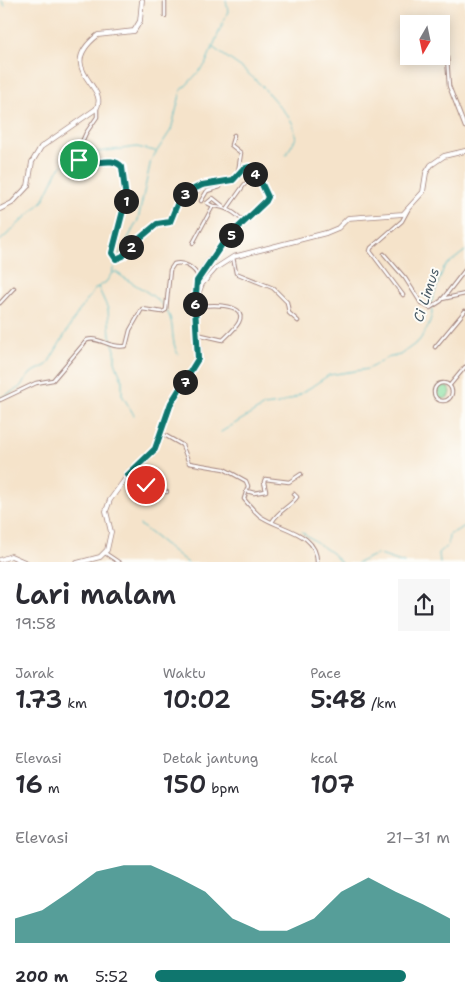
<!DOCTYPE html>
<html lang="id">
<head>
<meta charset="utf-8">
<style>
  body { margin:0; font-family:"Shantell Sans",sans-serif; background:#f7f7f7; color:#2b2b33; height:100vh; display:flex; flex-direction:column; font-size:19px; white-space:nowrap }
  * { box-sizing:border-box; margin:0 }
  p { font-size:16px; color:#7c7c81 }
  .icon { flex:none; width:28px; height:28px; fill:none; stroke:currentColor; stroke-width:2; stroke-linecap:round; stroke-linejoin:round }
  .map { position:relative; height:562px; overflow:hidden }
  .panel { display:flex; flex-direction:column; background:#fff; flex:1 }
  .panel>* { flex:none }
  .needle { width:32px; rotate:189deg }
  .fabs { position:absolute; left:400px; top:15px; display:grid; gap:10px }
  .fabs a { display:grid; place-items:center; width:50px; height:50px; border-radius:0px; background:#fff; box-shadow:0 2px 12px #0003; font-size:25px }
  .pin { position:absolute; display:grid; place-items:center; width:42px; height:42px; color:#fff; margin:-21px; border:2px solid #fff; border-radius:50%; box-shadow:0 1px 5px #0007 }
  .km { position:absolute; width:25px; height:25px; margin:-12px; border-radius:50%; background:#222; color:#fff; font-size:14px; line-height:25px; text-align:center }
  .round { display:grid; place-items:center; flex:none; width:52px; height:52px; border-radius:0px; background:#f7f7f7 }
  .head { display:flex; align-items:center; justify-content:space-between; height:85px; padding:0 15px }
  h1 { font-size:28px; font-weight:600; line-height:38px }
  .figures { display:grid; grid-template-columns:repeat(3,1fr); gap:8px; height:85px; padding:5px 15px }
  .figures div { display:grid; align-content:center }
  .figures b { font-size:25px; font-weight:600 }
  .figures small { font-size:14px; font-weight:400 }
  .figures p { font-size:14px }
  .chart { height:140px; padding:10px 15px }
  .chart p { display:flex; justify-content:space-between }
  .chart svg { width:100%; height:90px; margin-top:5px; fill:#0f766e; opacity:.7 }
  ul { padding:0 15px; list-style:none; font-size:16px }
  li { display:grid; grid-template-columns:80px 60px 1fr; align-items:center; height:38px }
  li i { height:12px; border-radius:6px; background:#0f766e }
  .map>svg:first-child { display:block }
  .green { fill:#8ce0a2; stroke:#6b8066 }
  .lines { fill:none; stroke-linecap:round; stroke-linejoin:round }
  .stream { stroke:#49b8c1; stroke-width:1 }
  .street-casing { stroke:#a0817a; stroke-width:4.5 }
  .secondary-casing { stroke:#a0817a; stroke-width:5.5 }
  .street { stroke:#fff; stroke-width:2.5 }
  .secondary { stroke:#fff; stroke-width:4 }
  .route-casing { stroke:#fff; stroke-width:10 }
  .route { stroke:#0f766e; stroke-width:6 }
  .labels { text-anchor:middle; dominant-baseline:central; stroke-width:4; stroke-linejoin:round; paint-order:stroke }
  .water-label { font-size:14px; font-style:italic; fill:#4a5c67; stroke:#fdfcf7 }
</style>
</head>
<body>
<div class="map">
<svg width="465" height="563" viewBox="0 0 465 563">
  <rect width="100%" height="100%" fill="#fdfcf7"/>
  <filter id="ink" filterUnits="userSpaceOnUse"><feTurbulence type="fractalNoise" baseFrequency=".02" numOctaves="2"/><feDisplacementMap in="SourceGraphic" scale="10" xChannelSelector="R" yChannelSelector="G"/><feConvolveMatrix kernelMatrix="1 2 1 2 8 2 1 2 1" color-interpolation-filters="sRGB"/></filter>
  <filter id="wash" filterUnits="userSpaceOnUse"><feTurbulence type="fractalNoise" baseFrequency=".0096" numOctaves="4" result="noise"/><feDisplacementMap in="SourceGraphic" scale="20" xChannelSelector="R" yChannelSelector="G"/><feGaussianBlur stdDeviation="1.12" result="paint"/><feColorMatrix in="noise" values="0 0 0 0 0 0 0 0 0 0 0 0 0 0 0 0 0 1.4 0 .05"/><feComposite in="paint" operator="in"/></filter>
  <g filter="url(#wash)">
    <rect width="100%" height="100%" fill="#f5e3ca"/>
    <circle class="green" cx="443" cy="392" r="7"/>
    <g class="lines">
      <g class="stream">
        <polyline points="1,0 5,6"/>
        <polyline points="212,47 242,68 261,85 287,115 293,124 296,138 286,155"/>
        <polyline points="0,241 43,201 58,170 73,155 137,147 155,151"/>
        <path d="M112,273l4,-1c16,13 42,22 52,41 7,12 2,28 10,41"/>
        <polyline points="98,287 108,309 110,335 115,350 115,361 122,380 122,395 134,415"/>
        <polyline points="0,398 19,388 31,373 47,365 77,314 95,289 106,282 112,273 115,262 138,220 151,160 171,130 181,91 205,65 228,11 226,0"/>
        <polyline points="221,432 264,406 279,404 296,397 329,375 368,369 387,358 400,355 419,341 428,327 432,314 431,303 444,267 465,251"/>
        <polyline points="140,525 188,563"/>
        <polyline points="302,532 333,554 341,563"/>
        <polyline points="357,563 377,554 404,563"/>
        <polyline points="440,563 439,553 448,545 449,535 465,526"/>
      </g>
    </g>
  </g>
  <g filter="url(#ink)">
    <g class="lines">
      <defs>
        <g id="street">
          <polyline points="165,0 165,16"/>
          <polyline points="447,57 449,86 465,127"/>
          <path d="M97,109v8l-11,16 -10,22 9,8 30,-1 7,5 4,32 -14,54 4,6 6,-2 12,-14 23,-19 13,-2 8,-20 8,-9 17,-8 30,-5 14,-13 13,14 8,18c-16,18 -80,69 -71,94"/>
          <polyline points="234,135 231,145 241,153 238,172"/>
          <polyline points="197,191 201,186"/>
          <polyline points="201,201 207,191 220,187 222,182"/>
          <polyline points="213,206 207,203 213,198 223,206"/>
          <polyline points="227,209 244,185 255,174"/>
          <path d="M193,243l20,-37c14,1 23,7 32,17"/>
          <polyline points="384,254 405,278 421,303 430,308 441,301 465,270"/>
          <polyline points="233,257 236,273 273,288 287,302 289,313 298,321"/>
          <polyline points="403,295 370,251 371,248 402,221 408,210"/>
          <polyline points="442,299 465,294"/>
          <polyline points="0,303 14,288"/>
          <path d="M195,307c9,-2 54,-6 44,15 -3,6 -11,13 -16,18l-26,-6"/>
          <polyline points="435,347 465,311"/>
          <circle cx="443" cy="392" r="9"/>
          <polyline points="450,385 465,367"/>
          <path d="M0,400l36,-17 17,-3 34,-40c12,-4 22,9 39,6l4,-16 12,-21 20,3 4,-2 4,-40 4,-6c9,-3 21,4 24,13"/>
          <path d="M161,433l21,12 7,18 35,6 22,12 2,5 -4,13c5,6 10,12 16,17 20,14 58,16 57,47"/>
          <polyline points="128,475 158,490 167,492"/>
          <polyline points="247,491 254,493 266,491 264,482 265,479 289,482 301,474"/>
          <path d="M272,522c7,-12 18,-15 25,-25l-3,-3"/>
          <polyline points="105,553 120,563"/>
        </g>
        <g id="secondary">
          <path d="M0,209l12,-6 16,-17 4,-24 9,-15 55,-38c15,-23 -43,-39 2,-74l36,-4 6,-10 2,-21"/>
          <polyline points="0,560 11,556 27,563"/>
          <polyline points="77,563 100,557 107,550 111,532 106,511 110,500 128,475 155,449 171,403 196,363 199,351 195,302 202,284 216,268 233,257 326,233 338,228 348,218 403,214 423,192 426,173 431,165 444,156 465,151"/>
        </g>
      </defs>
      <use href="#street" class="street-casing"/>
      <use href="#secondary" class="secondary-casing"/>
      <use href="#street" class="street"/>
      <use href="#secondary" class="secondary"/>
    </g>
  </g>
  <g class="lines" filter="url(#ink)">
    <defs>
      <path id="route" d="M79,160c12,9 32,-6 43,7l4,32 -14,54 4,6 7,-3 11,-13 23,-19 13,-2 8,-20 8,-9 16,-8 31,-5 10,-11 6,-2 11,13 8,17 -2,4 -41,39 -28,41 -2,26 3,52 -27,44 -16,46 -27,26 18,10"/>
    </defs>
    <use href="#route" class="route-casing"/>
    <use href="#route" class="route"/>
  </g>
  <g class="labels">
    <g class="water-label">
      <text transform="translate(426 295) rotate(-72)">Ci Limus</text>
    </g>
  </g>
</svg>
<div class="fabs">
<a><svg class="needle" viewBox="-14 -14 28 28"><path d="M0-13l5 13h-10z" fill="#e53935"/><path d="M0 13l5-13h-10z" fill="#7c7c81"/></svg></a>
</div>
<div class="pin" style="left:79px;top:160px;background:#1e9e55"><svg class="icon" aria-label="arrive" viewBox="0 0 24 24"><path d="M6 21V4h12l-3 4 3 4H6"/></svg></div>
<div class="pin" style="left:146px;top:485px;background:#d93025"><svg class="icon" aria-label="check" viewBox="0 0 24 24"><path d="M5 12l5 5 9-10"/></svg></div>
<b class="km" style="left:126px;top:201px">1</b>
<b class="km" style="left:131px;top:247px">2</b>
<b class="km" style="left:185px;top:194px">3</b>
<b class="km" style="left:255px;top:174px">4</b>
<b class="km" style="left:231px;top:235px">5</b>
<b class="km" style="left:195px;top:304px">6</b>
<b class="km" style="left:185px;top:382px">7</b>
</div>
<section class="panel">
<div class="head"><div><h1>Lari malam</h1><p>19:58</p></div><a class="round"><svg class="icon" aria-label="share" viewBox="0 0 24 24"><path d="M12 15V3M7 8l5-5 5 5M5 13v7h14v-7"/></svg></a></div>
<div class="figures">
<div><p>Jarak</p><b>1.73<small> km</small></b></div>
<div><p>Waktu</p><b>10:02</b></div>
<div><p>Pace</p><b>5:48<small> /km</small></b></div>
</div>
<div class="figures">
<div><p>Elevasi</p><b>16<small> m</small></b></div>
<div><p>Detak jantung</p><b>150<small> bpm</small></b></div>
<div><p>kcal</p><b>107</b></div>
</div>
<div class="chart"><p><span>Elevasi</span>21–31 m</p>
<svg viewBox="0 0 160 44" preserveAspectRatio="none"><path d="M0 44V32L10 28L20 19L30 9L40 6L50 6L60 12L70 19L80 32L90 38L100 38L110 32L120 19L130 12L140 19L150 25L160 32V44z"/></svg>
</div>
<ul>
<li><b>200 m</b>5:52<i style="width:85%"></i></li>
</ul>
</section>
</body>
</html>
